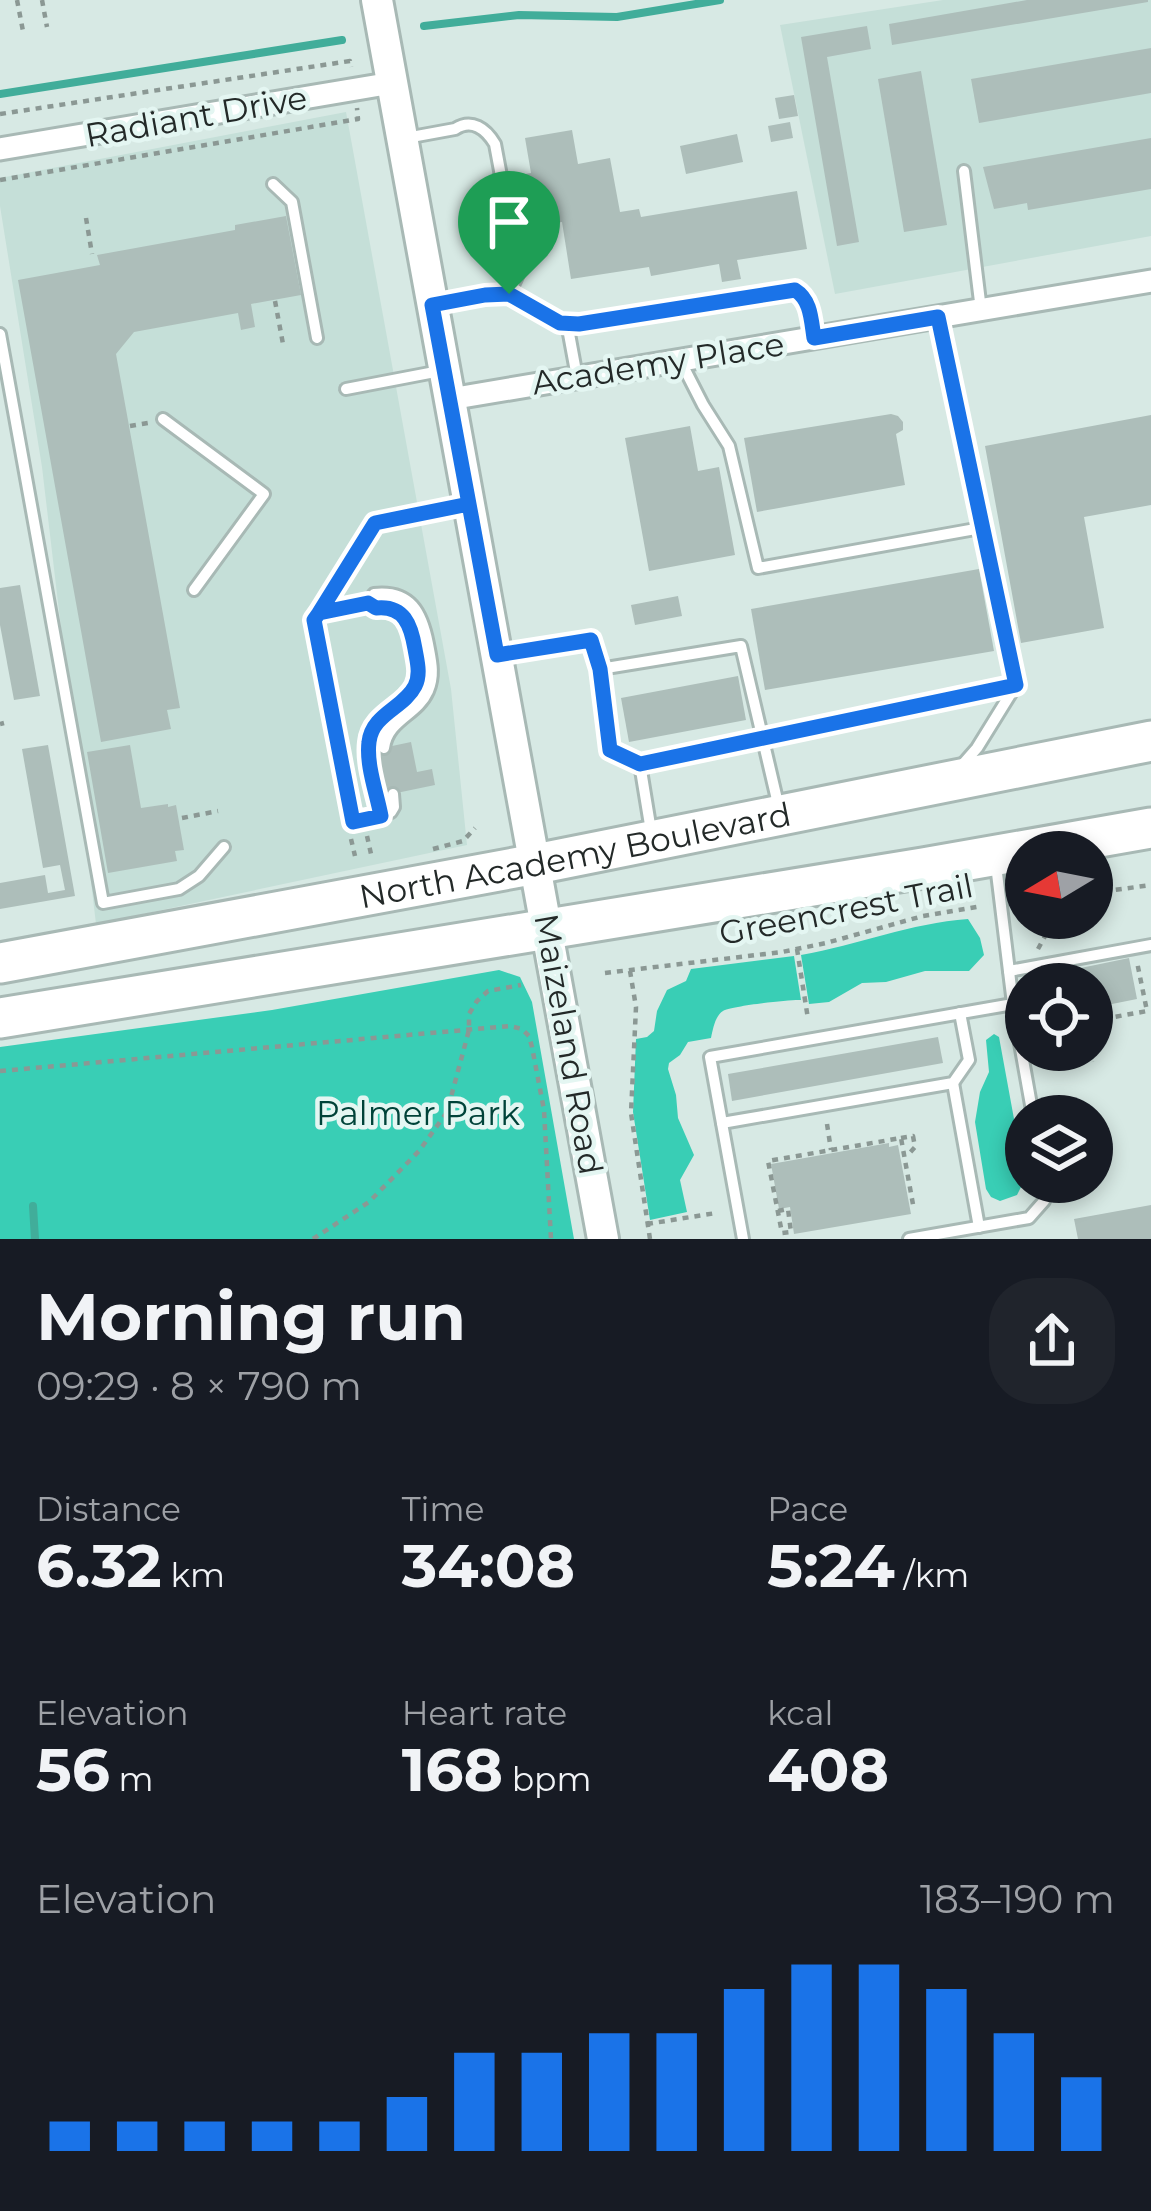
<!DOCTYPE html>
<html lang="en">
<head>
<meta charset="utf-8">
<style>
  body { margin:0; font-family:Montserrat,sans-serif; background:#20242c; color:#f1f3f6; height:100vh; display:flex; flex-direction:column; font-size:45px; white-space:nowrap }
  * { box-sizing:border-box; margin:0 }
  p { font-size:39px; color:#9ea1a6 }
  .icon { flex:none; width:66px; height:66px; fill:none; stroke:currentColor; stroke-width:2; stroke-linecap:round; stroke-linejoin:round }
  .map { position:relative; height:1239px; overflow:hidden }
  .sheet { display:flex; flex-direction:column; background:#171b24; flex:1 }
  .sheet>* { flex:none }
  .needle { width:78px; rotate:260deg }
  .controls { position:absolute; left:1005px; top:831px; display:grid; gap:24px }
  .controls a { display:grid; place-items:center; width:108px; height:108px; border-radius:50%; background:#171b24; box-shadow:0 6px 18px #0003; font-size:60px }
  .pin { position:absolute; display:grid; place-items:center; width:102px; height:102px; color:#fff; margin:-123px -51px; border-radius:50% 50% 50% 0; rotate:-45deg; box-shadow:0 0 12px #0007 }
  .pin .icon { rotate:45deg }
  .round { display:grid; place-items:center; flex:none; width:126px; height:126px; border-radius:48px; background:#20242c }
  .summary { display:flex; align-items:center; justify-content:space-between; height:204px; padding:0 36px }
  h1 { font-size:66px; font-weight:700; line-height:90px }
  .metrics { display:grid; grid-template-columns:repeat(3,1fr); gap:18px; height:204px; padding:12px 36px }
  .metrics div { display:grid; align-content:center }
  .metrics b { font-size:60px; font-weight:700 }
  .metrics small { font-size:33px; font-weight:400 }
  .metrics p { font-size:33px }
  .chart { height:336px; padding:24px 36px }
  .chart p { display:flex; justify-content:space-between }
  .chart svg { width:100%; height:216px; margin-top:12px; stroke:#1a73e8; stroke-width:6 }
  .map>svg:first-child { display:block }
  .built { fill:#c5dfd8 }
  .green { fill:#39ceb5 }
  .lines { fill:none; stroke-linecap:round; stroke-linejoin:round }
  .stream { stroke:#41ad9a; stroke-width:8 }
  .building { fill:#adbeba }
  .lane-casing { stroke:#a8b9b5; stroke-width:16 }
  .street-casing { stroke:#a8b9b5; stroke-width:27 }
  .secondary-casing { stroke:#a8b9b5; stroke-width:36 }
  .highway-casing { stroke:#a8b9b5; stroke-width:45 }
  .path { stroke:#8b9894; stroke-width:4.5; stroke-dasharray:6 6; stroke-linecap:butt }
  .lane { stroke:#fff; stroke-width:10 }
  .street { stroke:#fff; stroke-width:21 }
  .secondary { stroke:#fff; stroke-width:30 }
  .highway { stroke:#fff; stroke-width:39 }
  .route-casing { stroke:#fff; stroke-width:24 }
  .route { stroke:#1a73e8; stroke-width:15 }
  .labels { text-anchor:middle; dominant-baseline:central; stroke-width:9; stroke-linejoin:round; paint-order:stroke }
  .street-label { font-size:33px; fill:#232928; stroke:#e4f6f2 }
  .park-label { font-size:33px; fill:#004339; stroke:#e4f6f2 }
</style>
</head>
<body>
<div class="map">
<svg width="1151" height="1239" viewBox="0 0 1151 1239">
  <rect width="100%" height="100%" fill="#d7e9e4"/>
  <g class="built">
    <polygon points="943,0 1151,0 1151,236 835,294 780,25"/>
    <polygon points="346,112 451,689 467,845 96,924 42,467 0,206 0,178"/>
  </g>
  <g class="green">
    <path d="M968,919l12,19 4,17 -15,16h-44l-39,11 -24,1 -33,19 -20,2 -8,-49c57,-10 110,-32 167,-36z"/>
    <path d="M794,956l7,44c-9,-1 -71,6 -78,11 -8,5 -10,18 -12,27l-23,4 -8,13 -11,8 -1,6 8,26 2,23 16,37 -14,25 7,32 -37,8 -17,-108 3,-73 11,-2 7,-6 3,-20 10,-21 19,-9 5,-12z"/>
    <polygon points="499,970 520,977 532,1002 574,1239 0,1239 0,1047 272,1010"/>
    <polygon points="994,1034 999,1037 1025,1179 1017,1195 1000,1201 991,1197 986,1189 975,1122 980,1092 989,1072 986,1040"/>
  </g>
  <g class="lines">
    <g class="stream">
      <polyline points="424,26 519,15 617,17 720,0"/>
      <polyline points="0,94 342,40"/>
      <polyline points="33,1206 35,1239"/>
    </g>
  </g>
  <g class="building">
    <polygon points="1027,0 1148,0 1148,2 892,45 889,24"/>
    <polygon points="867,26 871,49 827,57 859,242 837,246 801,37"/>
    <polygon points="1151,48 1151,93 979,123 971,79"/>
    <polygon points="921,71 947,225 904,232 878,79"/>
    <polygon points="794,95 798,116 779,119 775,98"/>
    <polygon points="790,122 793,138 771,142 768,126"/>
    <polygon points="572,130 578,164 610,158 620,212 639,209 641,217 797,191 807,249 737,260 741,279 722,282 719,264 651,276 649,267 571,279 562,222 522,228 513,176 531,173 525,138"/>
    <polygon points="737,134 743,162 686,174 680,146"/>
    <polygon points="1151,138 1151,189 1028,210 1027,203 994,209 983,167"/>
    <polygon points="286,216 301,295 251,304 255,327 241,330 238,313 134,332 116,354 180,708 167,710 171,729 101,742 18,280 100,265 97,255 235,230 235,225"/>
    <polygon points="891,414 898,416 903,422 903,430 896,434 905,485 757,512 744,438"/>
    <polygon points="1151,415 1151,505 1084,517 1104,628 1021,643 985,446"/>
    <polygon points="690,426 698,471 719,467 735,555 649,571 625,438"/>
    <polygon points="979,569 994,651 765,690 751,609"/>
    <polygon points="20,585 40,696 14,700 0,625 0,588"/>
    <polygon points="678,596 682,616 635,625 631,605"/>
    <polygon points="738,676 746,720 629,742 621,698"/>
    <polygon points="411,742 417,772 432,769 435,785 382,796 373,750"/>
    <polygon points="48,745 75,896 0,909 0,883 45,875 48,893 65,890 60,865 43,868 22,749"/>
    <polygon points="130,745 141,808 168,804 168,807 176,805 184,850 175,851 177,861 108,873 87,752"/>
    <polygon points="1129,958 1137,999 1092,1008 1092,984 1048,984 1047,975"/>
    <polygon points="938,1037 943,1063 732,1101 728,1074"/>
    <polygon points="889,1143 889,1147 898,1145 911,1214 794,1234 790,1207 779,1209 771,1164"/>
    <polygon points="1151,1205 1151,1239 1078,1239 1074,1219"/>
  </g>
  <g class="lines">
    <defs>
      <g id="lane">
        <path d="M406,138l49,-9c17,-11 31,0 40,15l24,128 -10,22"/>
        <polyline points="964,171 981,310"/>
        <polyline points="273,184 292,202 317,338"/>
        <path d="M438,304l69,-11 53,30 19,1 216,-34c16,10 16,29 19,47"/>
        <polyline points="567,323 577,377"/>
        <polyline points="0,334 103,903 179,889 199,876 224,847"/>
        <polyline points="680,360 703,405 729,446 758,568 981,528 938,317"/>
        <polyline points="346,389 440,371"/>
        <polyline points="163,419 264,494 194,590"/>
        <path d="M368,603l6,-9c37,-4 48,19 54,50 3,16 7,31 0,47 -11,25 -40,28 -44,57"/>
        <path d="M319,613l49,-10 8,5c28,-3 34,17 39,41 2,12 6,25 0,37 -11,22 -43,28 -46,56 -3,23 8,52 12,74l-28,6 -38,-202 4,-7 56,-90 91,-18"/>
        <polyline points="500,654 591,640 600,669 741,646 779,808"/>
        <polyline points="600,669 610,750 640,764 651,831"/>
        <polyline points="640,764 1016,685"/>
        <polyline points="963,764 977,748 1016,685 981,528"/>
        <polyline points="381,816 391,812 394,807 393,794"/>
        <polyline points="996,865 1013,1004 1033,1116"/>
        <polyline points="1009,971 1151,945"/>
        <polyline points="953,1083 979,1227"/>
        <polyline points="722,1123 953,1083 969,1060 960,1013"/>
        <polyline points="743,1239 710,1057 1013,1004"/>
        <polyline points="909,1239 1029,1218 1044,1201 1045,1182"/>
      </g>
      <g id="street">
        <polyline points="0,149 392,83"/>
        <polyline points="450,399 1151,281"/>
      </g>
      <polyline id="secondary" points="377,0 603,1239"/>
      <g id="highway">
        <path id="s1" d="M0,963l536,-99 615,-123"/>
        <polyline points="0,1018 923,868 1151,828"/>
      </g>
    </defs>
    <use href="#lane" class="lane-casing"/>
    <use href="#street" class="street-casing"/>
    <use href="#secondary" class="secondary-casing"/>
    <use href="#highway" class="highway-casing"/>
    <g class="path">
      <polyline points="17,0 23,31"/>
      <polyline points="42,0 47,27"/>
      <polyline points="0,114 350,61 351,67"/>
      <polyline points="0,180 358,119 357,108"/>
      <polyline points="86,218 92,254"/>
      <polyline points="275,301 283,344"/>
      <polyline points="130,426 148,423"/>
      <polyline points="0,724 4,723"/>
      <polyline points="182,818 218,811"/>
      <polyline points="367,836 371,854"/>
      <polyline points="351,839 355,856"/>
      <polyline points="433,849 463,841 475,828"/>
      <polyline points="1092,893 1151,885"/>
      <polyline points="797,949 808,1019"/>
      <polyline points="1038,949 1055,918"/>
      <polyline points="630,971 636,1007 631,1113 650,1239"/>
      <polyline points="605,973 782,952 826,943 923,916 982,906"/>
      <polyline points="1092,1021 1147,1011 1137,962"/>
      <polyline points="1090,1050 1092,1062"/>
      <polyline points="0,1071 510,1026 522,1029 529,1036 532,1047 544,1110 551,1239"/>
      <polyline points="827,1124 831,1150"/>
      <polyline points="901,1138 913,1136 915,1147 907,1156"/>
      <polyline points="778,1211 788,1209 791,1232 782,1233 768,1161 901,1138 914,1210"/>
      <polyline points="647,1224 716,1213"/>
      <polyline points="313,1239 369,1202 419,1151 447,1112 469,1030 469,1014 477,1001 488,991 521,985"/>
    </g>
    <use href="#lane" class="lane"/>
    <use href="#street" class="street"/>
    <use href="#secondary" class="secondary"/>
    <use href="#highway" class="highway"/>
  </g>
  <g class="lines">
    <defs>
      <path id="route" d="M509,294l-24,1 -53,10 37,199 -94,19 -56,90 49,-10 8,5c28,-3 35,17 39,41 2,12 6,25 0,37 -11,22 -43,28 -46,56 -3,23 8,52 12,74l-28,6 -39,-202 5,-7 56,-90 94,-19 28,151 94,-15 9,29 10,81 30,14 376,-79 -78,-368 -124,21c-3,-19 -3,-38 -19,-48l-216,34 -19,-1 -51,-29"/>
    </defs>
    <use href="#route" class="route-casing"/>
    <use href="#route" class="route"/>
  </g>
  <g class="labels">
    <g class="street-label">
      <text transform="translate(196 116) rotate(-10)">Radiant Drive</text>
      <text transform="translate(658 363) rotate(-9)">Academy Place</text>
      <text stroke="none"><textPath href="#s1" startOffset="585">North Academy Boulevard</textPath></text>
      <text transform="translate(846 909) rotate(-11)">Greencrest Trail</text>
      <text transform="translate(569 1044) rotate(80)">Maizeland Road</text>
    </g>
    <g class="park-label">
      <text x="418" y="1113">Palmer Park</text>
    </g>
  </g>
</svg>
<div class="controls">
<a><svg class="needle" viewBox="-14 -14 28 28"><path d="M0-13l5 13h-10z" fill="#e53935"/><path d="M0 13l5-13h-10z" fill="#9ea1a6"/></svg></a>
<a><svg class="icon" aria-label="locate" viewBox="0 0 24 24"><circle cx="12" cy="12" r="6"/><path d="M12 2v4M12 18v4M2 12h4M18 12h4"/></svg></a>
<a><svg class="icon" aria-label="layers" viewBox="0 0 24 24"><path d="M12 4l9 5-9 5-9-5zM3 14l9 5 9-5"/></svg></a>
</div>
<div class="pin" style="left:509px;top:294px;background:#1e9e55"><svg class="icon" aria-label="arrive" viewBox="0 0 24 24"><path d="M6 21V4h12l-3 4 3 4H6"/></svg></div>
</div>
<section class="sheet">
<div class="summary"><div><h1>Morning run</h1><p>09:29 · 8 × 790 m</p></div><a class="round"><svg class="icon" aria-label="share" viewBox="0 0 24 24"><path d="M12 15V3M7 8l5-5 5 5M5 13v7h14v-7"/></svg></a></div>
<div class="metrics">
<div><p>Distance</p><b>6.32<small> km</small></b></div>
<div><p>Time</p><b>34:08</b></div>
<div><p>Pace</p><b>5:24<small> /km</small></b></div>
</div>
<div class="metrics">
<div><p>Elevation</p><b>56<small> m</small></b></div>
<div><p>Heart rate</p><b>168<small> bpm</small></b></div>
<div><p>kcal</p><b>408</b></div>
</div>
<div class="chart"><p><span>Elevation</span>183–190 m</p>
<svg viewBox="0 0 160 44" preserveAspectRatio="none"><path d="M5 44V38M15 44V38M25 44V38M35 44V38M45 44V38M55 44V33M65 44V24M75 44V24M85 44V20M95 44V20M105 44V11M115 44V6M125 44V6M135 44V11M145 44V20M155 44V29"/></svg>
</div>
</section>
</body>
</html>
